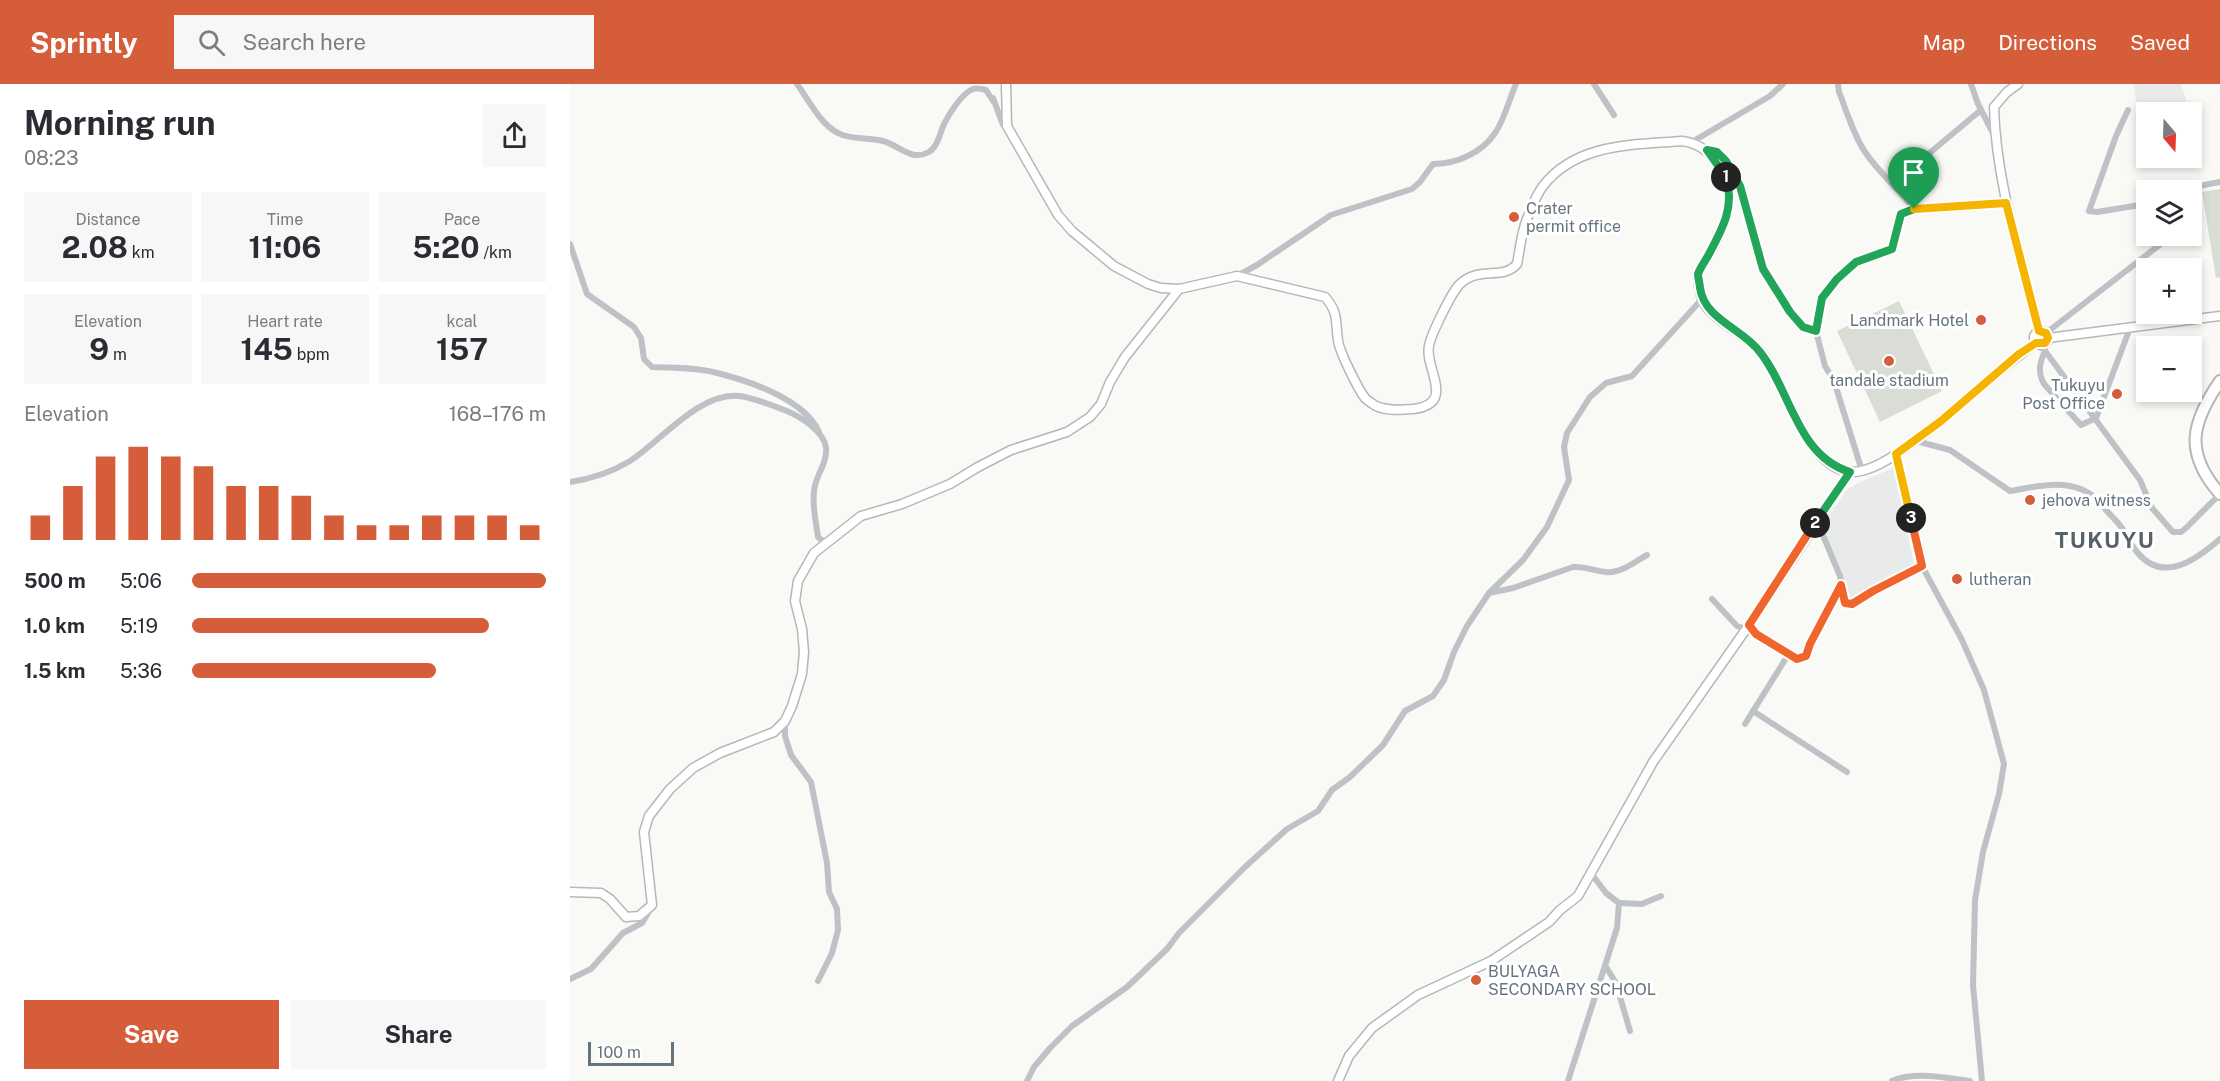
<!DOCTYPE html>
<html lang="en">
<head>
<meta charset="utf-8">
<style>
  body { margin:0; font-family:"Public Sans",sans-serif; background:#f7f7f7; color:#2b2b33; height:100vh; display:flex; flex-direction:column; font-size:22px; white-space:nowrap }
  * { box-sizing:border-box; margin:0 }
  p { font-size:20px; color:#7c7c81 }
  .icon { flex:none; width:33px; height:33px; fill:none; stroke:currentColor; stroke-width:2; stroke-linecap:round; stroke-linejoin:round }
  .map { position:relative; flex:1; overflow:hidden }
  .sheet { display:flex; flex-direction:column; background:#fff; width:570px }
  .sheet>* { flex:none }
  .needle { width:39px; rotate:161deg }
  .fabs { position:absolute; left:1566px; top:18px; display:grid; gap:12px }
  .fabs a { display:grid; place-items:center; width:66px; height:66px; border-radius:0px; background:#fff; box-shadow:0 3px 9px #0003; font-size:30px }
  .scale { position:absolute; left:18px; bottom:15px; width:86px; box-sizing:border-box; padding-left:6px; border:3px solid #66747f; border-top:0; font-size:16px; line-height:21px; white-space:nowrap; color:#66747f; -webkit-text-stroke:4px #fff; paint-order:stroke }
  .pin { position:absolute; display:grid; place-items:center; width:51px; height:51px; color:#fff; margin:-62px -26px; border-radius:50% 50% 50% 0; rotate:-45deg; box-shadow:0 0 6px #0007 }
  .pin .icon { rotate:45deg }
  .km { position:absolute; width:30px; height:30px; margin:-15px; border-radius:50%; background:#222; color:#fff; font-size:16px; line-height:30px; text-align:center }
  .round { display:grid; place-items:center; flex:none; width:63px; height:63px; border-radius:0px; background:#f7f7f7 }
  .headline { display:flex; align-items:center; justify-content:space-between; height:102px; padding:0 24px }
  h1 { font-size:33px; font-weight:700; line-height:45px }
  .metrics { display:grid; grid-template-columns:repeat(3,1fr); gap:9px; height:102px; padding:6px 24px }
  .metrics div { display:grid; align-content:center; border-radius:0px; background:#f7f7f7; text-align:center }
  .metrics b { font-size:30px; font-weight:700 }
  .metrics small { font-size:16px; font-weight:400 }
  .metrics p { font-size:16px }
  .chart { height:168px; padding:12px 24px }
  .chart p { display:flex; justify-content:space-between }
  .chart svg { width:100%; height:108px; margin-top:6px; stroke:#d55d3a; stroke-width:6 }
  .primary-button { display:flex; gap:12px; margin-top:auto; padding:12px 24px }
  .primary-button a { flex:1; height:69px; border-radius:0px; background:#d55d3a; color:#fff; font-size:24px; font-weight:700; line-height:69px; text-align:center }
  .primary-button a+a { background:#f7f7f7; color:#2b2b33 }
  ul { padding:0 24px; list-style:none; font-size:20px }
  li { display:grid; grid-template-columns:96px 72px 1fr; align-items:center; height:45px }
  li i { height:15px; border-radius:8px; background:#d55d3a }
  header { display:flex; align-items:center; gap:36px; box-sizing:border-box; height:84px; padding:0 30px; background:#d55d3a; color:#fff }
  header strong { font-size:28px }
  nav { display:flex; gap:33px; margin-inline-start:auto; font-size:21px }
  .search { width:420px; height:54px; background:#f7f7f7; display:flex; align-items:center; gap:15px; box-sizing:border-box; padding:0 21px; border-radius:0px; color:#7c7c81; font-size:22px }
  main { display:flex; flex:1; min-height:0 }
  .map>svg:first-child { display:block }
  .built { fill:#e9eaea }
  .pitch { fill:#d9ddd6 }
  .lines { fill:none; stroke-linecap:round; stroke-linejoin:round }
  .secondary-casing { stroke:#b3b8bd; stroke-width:11 }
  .highway-casing { stroke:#b4b8bb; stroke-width:14 }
  .street { stroke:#bec2c6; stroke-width:6 }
  .secondary { stroke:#fff; stroke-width:8 }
  .highway { stroke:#fff; stroke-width:10 }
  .split-1-casing { stroke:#fff; stroke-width:12 }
  .split-2-casing { stroke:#fff; stroke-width:12 }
  .split-3-casing { stroke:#fff; stroke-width:12 }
  .split-4-casing { stroke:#fff; stroke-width:12 }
  .split-1 { stroke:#22a559; stroke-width:8 }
  .split-2 { stroke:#22a559; stroke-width:8 }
  .split-3 { stroke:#f0652b; stroke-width:8 }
  .split-4 { stroke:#f5b400; stroke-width:8 }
  .poi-dot { fill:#d55d3a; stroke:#fff; stroke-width:2 }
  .labels { text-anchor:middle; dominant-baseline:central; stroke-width:6; stroke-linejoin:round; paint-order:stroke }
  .poi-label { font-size:16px; fill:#66747f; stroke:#fff; text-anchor:start }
  .district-label { font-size:22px; font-weight:bold; letter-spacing:1.5px; fill:#58626a; stroke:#fff }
</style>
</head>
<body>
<header>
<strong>Sprintly</strong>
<div class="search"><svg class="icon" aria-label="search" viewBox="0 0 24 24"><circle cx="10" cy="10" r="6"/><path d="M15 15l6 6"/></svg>Search here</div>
<nav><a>Map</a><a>Directions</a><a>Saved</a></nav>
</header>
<main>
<section class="sheet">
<div class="headline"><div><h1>Morning run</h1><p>08:23</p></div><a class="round"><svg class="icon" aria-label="share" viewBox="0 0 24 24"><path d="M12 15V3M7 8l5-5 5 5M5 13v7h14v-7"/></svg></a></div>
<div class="metrics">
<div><p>Distance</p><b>2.08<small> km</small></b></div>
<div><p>Time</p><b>11:06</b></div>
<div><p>Pace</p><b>5:20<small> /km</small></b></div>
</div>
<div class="metrics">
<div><p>Elevation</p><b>9<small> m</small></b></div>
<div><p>Heart rate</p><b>145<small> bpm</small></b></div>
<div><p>kcal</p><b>157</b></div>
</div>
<div class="chart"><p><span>Elevation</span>168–176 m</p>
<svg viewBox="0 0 160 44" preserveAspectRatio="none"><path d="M5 44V34M15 44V22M25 44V10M35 44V6M45 44V10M55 44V14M65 44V22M75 44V22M85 44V26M95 44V34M105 44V38M115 44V38M125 44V34M135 44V34M145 44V34M155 44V38"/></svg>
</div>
<ul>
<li><b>500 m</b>5:06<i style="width:100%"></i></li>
<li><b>1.0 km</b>5:19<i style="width:84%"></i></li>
<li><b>1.5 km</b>5:36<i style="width:69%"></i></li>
</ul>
<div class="primary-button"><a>Save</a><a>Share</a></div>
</section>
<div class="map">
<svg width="1650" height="997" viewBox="0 0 1650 997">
  <rect width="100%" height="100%" fill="#f9f9f6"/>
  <g class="built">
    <polygon points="1564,0 1611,0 1620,28 1576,28 1576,32 1566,19"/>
    <polygon points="1323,384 1345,484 1281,518 1251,444 1277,406 1288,399"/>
  </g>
  <g class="pitch">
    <polygon points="1650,105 1650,193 1646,194 1632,108"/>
    <polygon points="1329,217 1372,307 1310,338 1267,247"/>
  </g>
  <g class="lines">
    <defs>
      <g id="secondary">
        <path d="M436,0l1,42 51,89 14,16 42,35 34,18 13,4 18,1 58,-13 88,21c14,16 10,24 13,43 1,11 20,49 27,58 3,3 8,6 11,8 11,5 25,4 37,3 44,-5 11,-41 16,-63 2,-12 22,-52 30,-61 19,-20 44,-4 58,-21 3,-14 4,-31 10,-45 4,-10 9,-24 16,-33 33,-43 90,-41 139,-45 16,2 27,10 36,23 21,31 8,60 -8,89 -3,6 -9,13 -11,20 -2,6 1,20 3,26 8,21 42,34 57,51 27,31 50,133 102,121 18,-4 34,-16 48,-26 45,-31 82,-71 127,-102"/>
        <path d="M1448,0l-11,8 -13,15c2,77 27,150 45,224"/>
        <circle cx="1471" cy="254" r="7"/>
        <polyline points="1478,254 1650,232"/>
        <polyline points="0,808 31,809 40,815 56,833 69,832 82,821 74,748 79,732 100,705 123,684 150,669 204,648 215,637 222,622 232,590 234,568 232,545 225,517 228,497 244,469 291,432 332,420 380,400 408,383 441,366 497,348 520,333 531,320 540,298 555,273 609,205"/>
        <polyline points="768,997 779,972 802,944 848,911 921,877 979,838 990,826 1008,812 1083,678 1179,541 1280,388"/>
      </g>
      <path id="highway" d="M1650,297c-29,42 -36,72 0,113"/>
    </defs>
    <use href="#secondary" class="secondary-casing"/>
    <use href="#highway" class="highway-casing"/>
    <g class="street">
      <path d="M227,0c11,15 23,40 41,49 12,7 31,4 45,8 16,4 28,21 46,11 9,-6 11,-19 15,-28 5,-10 18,-31 29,-35 3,-1 9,0 13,1l7,11"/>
      <polyline points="1024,0 1044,31"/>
      <path d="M1268,0l1,8c8,20 14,42 26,60 14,21 34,37 49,57"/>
      <polyline points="1401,0 1408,20 1424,51"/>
      <polyline points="423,14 433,41 437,42"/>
      <polyline points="1558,26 1546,52 1519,127 1527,128 1576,120"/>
      <polyline points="1122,58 1200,12 1213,0"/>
      <polyline points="1137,66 1147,68 1156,77 1170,102 1193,185 1220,228 1233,243 1246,247"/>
      <polyline points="1608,106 1650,98"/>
      <polyline points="1331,109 1342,87 1356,72 1411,26"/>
      <path d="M0,160l17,50 47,33 7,11 3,21 8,8c21,1 44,0 65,6 33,8 88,27 102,59"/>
      <path d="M667,192l20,-11 74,-50 81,-26 8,-7 13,-18c23,0 49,-11 62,-31 10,-14 14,-34 21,-49"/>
      <polyline points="1476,249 1601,152"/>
      <polyline points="1470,260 1570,396 1582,424 1603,448 1611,448 1616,444 1650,410"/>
      <path d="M1475,266c-5,13 -8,21 -1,34l37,41 15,-7 34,-90"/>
      <path d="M1346,357l34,9 60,41c23,-4 50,-11 73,-1 10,4 17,13 24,21 5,6 11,11 15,17 5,8 9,17 15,24 26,32 59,8 83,-13"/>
      <polyline points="1326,371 1352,482 1392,556 1414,606 1434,680 1429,710 1413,768 1405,816 1403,901 1412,997"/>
      <polyline points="1292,387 1264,297 1255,282 1246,247 1252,214 1267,195 1286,178 1322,165 1331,130 1344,125 1436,119"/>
      <path d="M0,398c20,-3 42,-10 60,-21 30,-19 69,-69 109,-65 16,2 32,9 48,15 14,6 36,20 39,36 2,16 -11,29 -12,44 -2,15 2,31 4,46l7,6"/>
      <polyline points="1247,437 1270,492 1275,519 1282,520 1352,482"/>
      <path d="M919,509l24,-5 60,-21c12,-1 21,4 33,5 14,2 30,-11 41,-17"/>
      <polyline points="1142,515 1167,542 1175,545"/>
      <path d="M1179,541c7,10 35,33 47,34 1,0 9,-2 10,-3l4,-12 31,-59"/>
      <polyline points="1183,627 1277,688"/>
      <polyline points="215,637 215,652 221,671 241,698 257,779 259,808 267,825 268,846 262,869 248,897"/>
      <polyline points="1175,640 1218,571"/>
      <polyline points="1049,819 1072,820 1091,812"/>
      <polyline points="1036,883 1046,899 1060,947"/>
      <polyline points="0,895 21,885 53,849 72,839 81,824"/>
      <polyline points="457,997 464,983 480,964 502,942 557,903 597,865 609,849 675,783 717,745 748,727 762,706 780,693 813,661 835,627 863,612 874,596 884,568 897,542 919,509 953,476 977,443 999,396 994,363 997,349 1020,313 1036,299 1062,292 1132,215"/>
      <polyline points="998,997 1047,844 1049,819 1036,809 1020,788"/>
      <path d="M1322,997c23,-10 53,-3 78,0"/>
    </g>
    <use href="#secondary" class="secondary"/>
    <use href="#highway" class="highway"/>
  </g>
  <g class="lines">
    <defs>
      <polyline id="split-1" points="1156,93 1137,66 1147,68 1156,77 1170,102 1193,185 1220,228 1233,243 1246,247 1252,214 1267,195 1286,178 1322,165 1331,130 1344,125"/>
      <path id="split-2" d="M1156,93c9,29 -3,51 -17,77 -3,6 -9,14 -11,20 0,4 2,10 2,14 5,32 42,40 60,64 31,39 37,104 90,120l-35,51"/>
      <polyline id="split-3" points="1245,439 1179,541 1186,550 1227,575 1236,572 1240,560 1271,501 1275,519 1282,520 1303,507 1352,482 1341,434"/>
      <polyline id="split-4" points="1341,434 1326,370 1371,337 1449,270 1466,259 1475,259 1478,254 1476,249 1469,247 1436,119 1344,125"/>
    </defs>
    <use href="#split-1" class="split-1-casing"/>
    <use href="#split-2" class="split-2-casing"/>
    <use href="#split-3" class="split-3-casing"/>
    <use href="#split-4" class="split-4-casing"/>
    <use href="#split-1" class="split-1"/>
    <use href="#split-2" class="split-2"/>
    <use href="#split-3" class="split-3"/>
    <use href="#split-4" class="split-4"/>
  </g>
  <g class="poi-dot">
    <circle cx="944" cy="133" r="6"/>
    <circle cx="1411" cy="236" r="6"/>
    <circle cx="1319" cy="277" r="6"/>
    <circle cx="1547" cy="310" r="6"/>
    <circle cx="1460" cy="416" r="6"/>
    <circle cx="1387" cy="495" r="6"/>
    <circle cx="906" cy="896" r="6"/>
  </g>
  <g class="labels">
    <g class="poi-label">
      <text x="956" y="124">Crater<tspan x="956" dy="18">permit office</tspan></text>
      <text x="1399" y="236" text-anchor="end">Landmark Hotel</text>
      <text x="1319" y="296" text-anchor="middle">tandale stadium</text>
      <text x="1535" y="301" text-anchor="end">Tukuyu<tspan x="1535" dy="18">Post Office</tspan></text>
      <text x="1472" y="416">jehova witness</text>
      <text x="1399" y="495">lutheran</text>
      <text x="918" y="887">BULYAGA<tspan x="918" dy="18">SECONDARY SCHOOL</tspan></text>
    </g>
    <g class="district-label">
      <text x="1535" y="456">TUKUYU</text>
    </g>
  </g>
</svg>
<div class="fabs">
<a><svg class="needle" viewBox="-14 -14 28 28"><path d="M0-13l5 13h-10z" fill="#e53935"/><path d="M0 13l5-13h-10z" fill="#7c7c81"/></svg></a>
<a><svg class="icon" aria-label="layers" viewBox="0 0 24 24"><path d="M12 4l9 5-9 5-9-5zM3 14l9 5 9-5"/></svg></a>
<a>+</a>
<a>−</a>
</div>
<div class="scale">100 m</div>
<div class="pin" style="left:1344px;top:125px;background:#1e9e55"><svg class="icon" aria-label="arrive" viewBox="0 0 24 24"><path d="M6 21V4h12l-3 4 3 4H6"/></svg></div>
<b class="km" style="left:1156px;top:93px">1</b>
<b class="km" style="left:1245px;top:439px">2</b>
<b class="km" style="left:1341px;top:434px">3</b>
</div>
</main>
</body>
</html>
